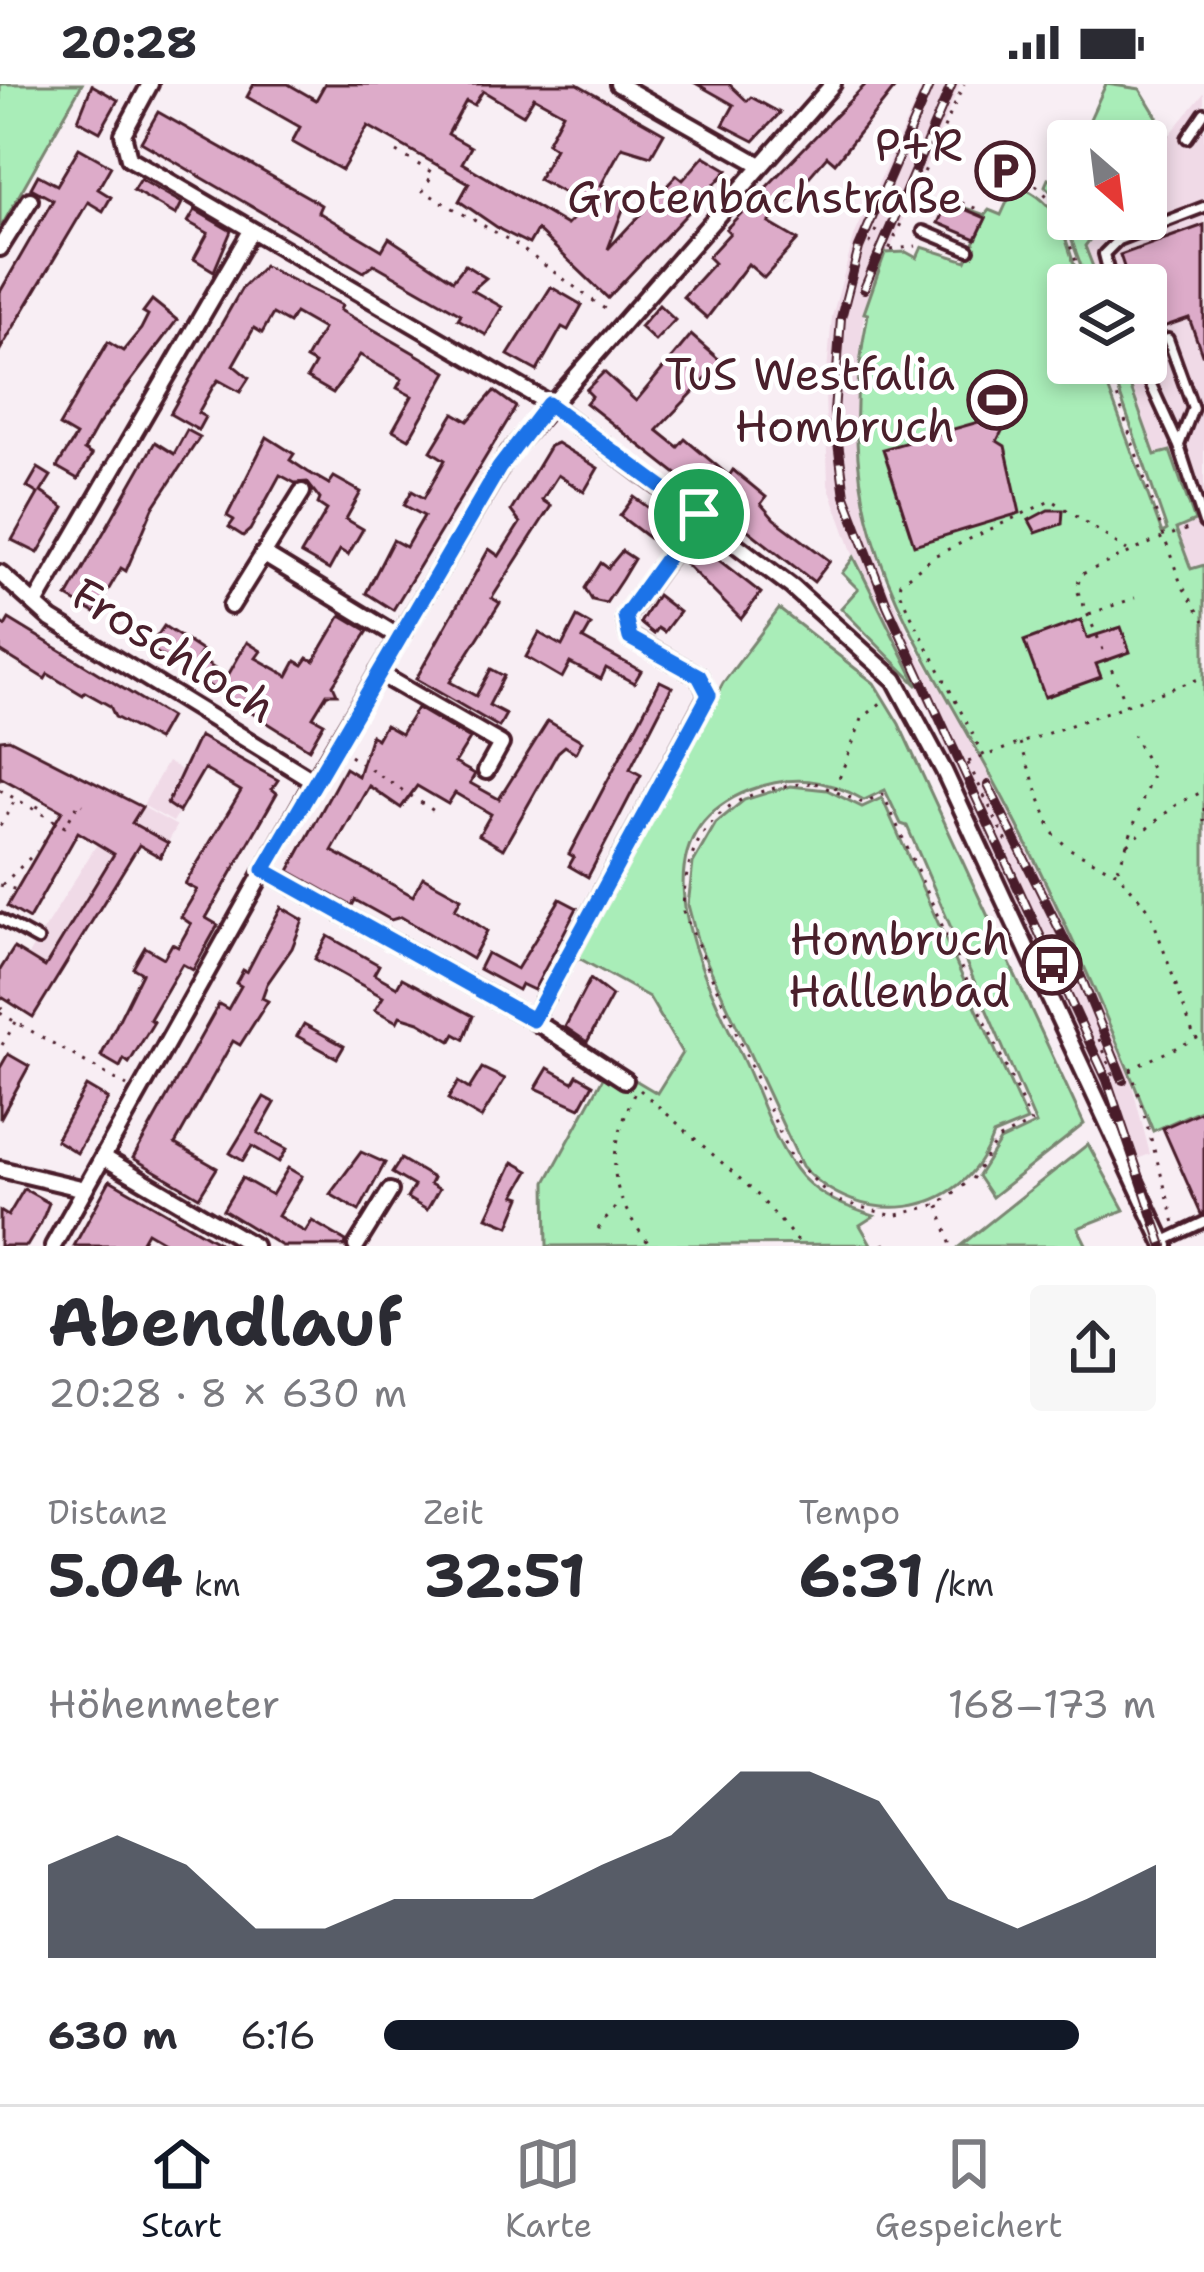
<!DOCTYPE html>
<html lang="de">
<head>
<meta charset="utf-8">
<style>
  body { margin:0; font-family:"Shantell Sans",sans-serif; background:#f7f7f7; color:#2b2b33; height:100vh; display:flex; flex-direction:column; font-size:45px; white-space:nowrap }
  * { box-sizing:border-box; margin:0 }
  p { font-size:39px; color:#7c7c81 }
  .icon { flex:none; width:66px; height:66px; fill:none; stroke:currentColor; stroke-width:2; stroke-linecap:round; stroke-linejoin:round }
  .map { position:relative; height:1162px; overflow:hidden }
  .side { display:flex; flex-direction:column; background:#fff; flex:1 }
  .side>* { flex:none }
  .needle { width:78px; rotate:152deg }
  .buttons { position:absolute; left:1047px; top:36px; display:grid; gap:24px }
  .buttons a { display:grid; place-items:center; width:120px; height:120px; border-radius:12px; background:#fff; box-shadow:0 6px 18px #0003; font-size:60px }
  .pin { position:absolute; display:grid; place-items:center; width:102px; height:102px; color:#fff; margin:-51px; border:6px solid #fff; border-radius:50%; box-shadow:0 3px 12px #0007 }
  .round { display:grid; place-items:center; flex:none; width:126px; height:126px; border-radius:12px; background:#f7f7f7 }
  .headline { display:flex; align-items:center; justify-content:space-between; height:204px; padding:0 48px }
  h1 { font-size:66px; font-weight:700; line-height:90px }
  .metrics { display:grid; grid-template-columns:repeat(3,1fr); gap:18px; height:204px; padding:12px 48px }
  .metrics div { display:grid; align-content:center }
  .metrics b { font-size:60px; font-weight:700 }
  .metrics small { font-size:33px; font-weight:400 }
  .metrics p { font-size:33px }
  .chart { height:336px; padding:24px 48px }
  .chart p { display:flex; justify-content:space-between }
  .chart svg { width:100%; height:216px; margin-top:12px; fill:#111827; opacity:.7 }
  ul { padding:0 48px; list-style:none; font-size:39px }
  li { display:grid; grid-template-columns:192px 144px 1fr; align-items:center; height:90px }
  li i { height:30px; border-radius:15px; background:#111827 }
  .status { display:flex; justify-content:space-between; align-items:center; height:84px; padding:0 60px; background:#fff; direction:ltr }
  .status svg { height:33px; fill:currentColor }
  .tab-bar { display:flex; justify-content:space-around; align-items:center; height:168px; border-top:3px solid #e1e1e2; background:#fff; font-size:33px; color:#7c7c81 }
  .tab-bar a { display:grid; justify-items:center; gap:6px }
  .tab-bar .on { color:#111827 }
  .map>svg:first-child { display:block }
  .built { fill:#f0dae7 }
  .green { fill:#a9edb8; stroke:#7a8672; stroke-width:3 }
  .building { fill:#ddabc9; stroke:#4a1f2b; stroke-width:3; fill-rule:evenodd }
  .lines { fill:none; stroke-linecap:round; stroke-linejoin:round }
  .lane-casing { stroke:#4a1f2b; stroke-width:16 }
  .street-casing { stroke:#4a1f2b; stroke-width:22 }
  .path { stroke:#4a1f2b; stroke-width:3; stroke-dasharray:3 9; stroke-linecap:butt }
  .lane { stroke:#fff; stroke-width:8 }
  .street { stroke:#fff; stroke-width:14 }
  .rail-casing { stroke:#4a1f2b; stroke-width:10 }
  .rail { stroke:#fff; stroke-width:6; stroke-dasharray:18; stroke-linecap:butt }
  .route-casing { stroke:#fff; stroke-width:24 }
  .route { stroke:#1a73e8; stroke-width:15 }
  .labels { text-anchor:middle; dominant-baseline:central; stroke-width:9; stroke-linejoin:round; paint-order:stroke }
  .poi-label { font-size:45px; fill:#4a1f2b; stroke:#fff; text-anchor:end }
  .street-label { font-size:45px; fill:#4a1f2b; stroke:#fff }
</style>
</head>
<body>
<div class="status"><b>20:28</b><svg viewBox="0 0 49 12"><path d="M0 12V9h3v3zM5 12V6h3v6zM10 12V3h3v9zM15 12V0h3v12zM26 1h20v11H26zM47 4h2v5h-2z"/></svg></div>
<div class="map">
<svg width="1204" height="1162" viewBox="0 0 1204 1162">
  <rect width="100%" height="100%" fill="#f8eef4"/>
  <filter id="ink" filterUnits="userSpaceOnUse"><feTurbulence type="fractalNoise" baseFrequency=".00833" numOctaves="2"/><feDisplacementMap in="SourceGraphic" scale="24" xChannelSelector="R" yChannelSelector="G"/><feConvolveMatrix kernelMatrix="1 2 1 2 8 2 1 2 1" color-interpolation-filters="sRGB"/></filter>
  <g filter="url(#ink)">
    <g class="built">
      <polygon points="924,0 960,0 864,228 856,336 863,411 883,494 912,557 986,680 1047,800 1127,982 1150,1070 1132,1077 954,691 940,648 854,473 828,401 825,309 832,233 855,150"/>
      <polygon points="1204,9 1204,481 1191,486 1176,444 1195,437 1171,367 1155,372 1122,279 1146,279 1146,201 1100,201 1085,162 1105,135 1146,135 1146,80"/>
      <polygon points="167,678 198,695 173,738 143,721"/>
      <polygon points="94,696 177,742 160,773 125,753 115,770 129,778 33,933 0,913 0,886 14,864 28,871 97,760 68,742"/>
    </g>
    <g class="green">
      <polygon points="0,0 82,0 0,145"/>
      <polygon points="1106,0 1140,5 1168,51 1146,80 1146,57 1080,57"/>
      <polygon points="1068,85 1068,135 1105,135 1085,162 1100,201 1088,201 1056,113 1045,102 1048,95 1061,100"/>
      <path d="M1004,97c58,16 57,49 77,104h-13v78h31l63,170 5,-3 -58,-167h13l33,92 15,-4 25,70 -19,8 15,40 13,-4v543l-51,23c-43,-108 -88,-214 -141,-316 -94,-184 -189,-276 -144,-501l-4,-1 21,-60 21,-1 11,6 5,-11 44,14 20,-43 -38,-16 37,13 4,-5 12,5 11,-24 -11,-5z"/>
      <polygon points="854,473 918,602 841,524 858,505 842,489"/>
      <path d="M779,525l95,74 25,41 185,400 -92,73 -14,-21 22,-35 36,-17 -129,-298 -6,-2 -16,-34 -21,10c-38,-22 -72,-26 -114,-10 -126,49 -42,192 -6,272 17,36 31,85 58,115 20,21 44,30 72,39l-14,9 11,19 -324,2 -1,-64 64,-117 47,28 25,-40 -33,-56 -74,-41 148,-273z"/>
      <path d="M790,702l37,4 35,17 20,-9 145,323 -34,14c-30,86 -135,94 -191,31l-104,-223 -10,-38 5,-42 23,-40 28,-23z"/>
      <polygon points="1088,1060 1124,1126 1078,1144 1087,1162 960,1162"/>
    </g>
    <g class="building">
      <path d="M254,0h34l28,16 9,-16h252l87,49 -13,23 -29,-9 -21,38 27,11 -20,53 69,-74 6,5 21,-24 24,14 -120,128 -71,-68 -8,14 -28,-14 -42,-29 10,-18 -101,-57 -26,44 -50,-28 8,-15 -53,-30zM483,7l40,24 11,-18 29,16 -16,30 8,5 -17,31 48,26 -19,20 -105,-62 9,-16 -23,-13 18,-33 8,4z"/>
      <polygon points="697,0 729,0 747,17 751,13 780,29 754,57 723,41 734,21"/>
      <polygon points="866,0 898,0 835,79 827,72 769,139 798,156 764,194 748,180 707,234 683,213 714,179 708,173 730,149 726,145"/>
      <polygon points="92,1 118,16 100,48 78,36"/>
      <polygon points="158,28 310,114 321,121 318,128 382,166 389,154 453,196 465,181 486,194 472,206 502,223 486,251 458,235 461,230 374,180 364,188 141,58"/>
      <polygon points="79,64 111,82 98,105 111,113 103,127 88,118 0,266 0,208 53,116 31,104 38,91 57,101"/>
      <polygon points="140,95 182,119 176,131 133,106"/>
      <polygon points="948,118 986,134 976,155 938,139"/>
      <polygon points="195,126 231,147 214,187 194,175 208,149 188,138"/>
      <polygon points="1204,141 1204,269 1202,270 1189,234 1146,249 1146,201 1130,201 1120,171"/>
      <polygon points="264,182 342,221 340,226 447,288 409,355 393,346 412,312 397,304 402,295 360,271 333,309 307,294 315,280 306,275 323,245 295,229 289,239 273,230 262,249 254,244 233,281 249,294 240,308 218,296 214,301 198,329 205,333 198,346 170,330 242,204"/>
      <polygon points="551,203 582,221 568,246 562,243 537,287 508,271"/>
      <polygon points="152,216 177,236 98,341 84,366 92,371 78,395 57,383 76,352 59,342 108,258 123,267 141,245 148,231 143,228"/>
      <polygon points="659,221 675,236 655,257 640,243"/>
      <polygon points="691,251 722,278 657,346 678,363 685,355 729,392 733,386 766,413 761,420 774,435 830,477 814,498 586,319 592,312 586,306 604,288 636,317"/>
      <polygon points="494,307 516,323 393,526 366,509 393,456 406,463 424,432 404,421 412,407 424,414 445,376 431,367 454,329 468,337"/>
      <polygon points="996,333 1004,343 997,357 1005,362 1020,429 914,461 883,365"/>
      <polygon points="187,346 200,353 153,424 126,487 121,484 95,529 67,513 155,358 174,370"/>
      <polygon points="267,353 294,370 290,376 308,388 329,400 334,393 361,408 346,435 363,445 348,471 340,466 329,486 301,470 327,426 318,420 320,415 307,398 295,399 280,391 250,446 243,452 229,443 234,436 227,432"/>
      <polygon points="557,359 598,384 584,408 558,391 542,416 551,422 492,514 500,519 450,598 476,612 491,585 504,592 489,621 506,630 499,643 416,595 489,465 499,472 520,439 511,427 550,362"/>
      <polygon points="38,384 51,392 41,408 64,424 38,469 12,456 38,410 27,403"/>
      <polygon points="634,413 671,440 657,460 620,432"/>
      <polygon points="1048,426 1063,426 1062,440 1036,449 1029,436"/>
      <polygon points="697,459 761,509 741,535 686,480"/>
      <polygon points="622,467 634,475 622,495 606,519 592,516 585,504 601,479 608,484"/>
      <polygon points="657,511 679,528 664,548 658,544 654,550 640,539"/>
      <polygon points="341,531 368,547 333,601 337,610 327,610 313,633 324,639 309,665 149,564 164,542 202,567 198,574 227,593 247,558 261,567 256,574 288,592 296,577 303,581 308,574 314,577"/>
      <polygon points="577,533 591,541 583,555 641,587 634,599 606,584 601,595 570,579 562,594 526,573 539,549 562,562"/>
      <polygon points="9,535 170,633 157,656 115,633 110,622 85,608 83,611 48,590 45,595 0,567 0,538 5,542"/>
      <polygon points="1081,536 1087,554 1121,543 1130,568 1096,580 1101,593 1045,613 1024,557"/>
      <polygon points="660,597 672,603 630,685 641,691 588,793 569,782 574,773 569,770"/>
      <polygon points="417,624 470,655 455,679 475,690 470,699 499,715 548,637 582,657 576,669 565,662 558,668 503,765 479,751 491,730 455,709 448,720 417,702 401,724 369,702 332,767 413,812 423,793 461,814 455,825 487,847 472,875 401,833 391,836 355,816 352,822 289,787 345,684 358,692 371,651 377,655 385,641 401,650"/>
      <polygon points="199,652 278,696 272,705 277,709 206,834 218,841 193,886 182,880 150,935 154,938 129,979 124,975 120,983 101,972 142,889 133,884 145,863 164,874 172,860 178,863 191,840 181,833 197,806 185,800 241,707 204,685 179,728 167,720"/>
      <polygon points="9,655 142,723 132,739 168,759 160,773 139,761 33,933 0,912 0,886 14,864 45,883 114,770 78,748 29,835 7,822 62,727 0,693 0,656"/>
      <polygon points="560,815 577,824 534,906 521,900 518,906 479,885 487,869 517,885"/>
      <polygon points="281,823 303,836 292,864 267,900 262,914 268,917 240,961 233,957 175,1060 217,1084 199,1113 133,1074 219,920 228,925 241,902 236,899 243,886 247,888"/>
      <polygon points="328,852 379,881 374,890 397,903 402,894 473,932 464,955 455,950 451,957 419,938 400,932 397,938 375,926 383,913 315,875"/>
      <polygon points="590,895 612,912 587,958 565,943"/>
      <polygon points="304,940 344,962 337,974 297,952"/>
      <polygon points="8,970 29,982 0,1035 0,984"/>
      <polygon points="482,984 505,995 481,1034 448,1015 458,998 469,1005"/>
      <polygon points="548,984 573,998 577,991 593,1000 580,1024 536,1004"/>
      <polygon points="86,1002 108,1015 77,1069 56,1056"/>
      <polygon points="264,1013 275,1019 258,1049 287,1065 279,1078 252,1062 243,1077 230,1069"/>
      <polygon points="1204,1026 1204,1130 1201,1130 1163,1044"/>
      <polygon points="361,1068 385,1079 359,1127 330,1110"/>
      <polygon points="401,1075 433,1094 430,1100 439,1105 427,1126 407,1114 414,1102 392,1089"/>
      <polygon points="513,1078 529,1087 515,1111 521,1113 509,1142 487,1133"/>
      <polygon points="288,1084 302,1092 278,1132 305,1148 312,1137 346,1157 345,1162 282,1162 223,1126 242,1094 272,1111"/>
      <polygon points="110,1096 224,1162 171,1162 147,1148 139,1162 74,1162"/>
      <polygon points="24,1105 49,1119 41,1139 27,1162 0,1162 0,1127 8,1132"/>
    </g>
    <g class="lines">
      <defs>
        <g id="lane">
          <polyline points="1187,54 1204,29"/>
          <polyline points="923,147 969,166"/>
          <polyline points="1112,201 1104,170 1118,156 1204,123"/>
          <polyline points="1168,255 1193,324 1179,361"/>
          <polyline points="1141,279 1179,362 1204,439"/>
          <polyline points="0,835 38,856"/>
          <polyline points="1164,1157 1204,1138"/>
        </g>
        <g id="street">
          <polyline points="150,0 123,50 129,74 548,319 792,503 895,596 944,687 1165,1162"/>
          <polyline points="618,0 759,80"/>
          <polyline points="0,164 30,116"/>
          <polyline points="263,470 399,553"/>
          <polyline points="0,489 51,535 314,697"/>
          <polyline points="35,520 251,147"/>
          <polyline points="231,522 302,408"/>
          <polyline points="378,589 501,660 486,687"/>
          <polyline points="264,786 533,936 625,996"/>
          <polyline points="533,936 708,611 699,592 630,553 625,533 699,431"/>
          <polyline points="103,1073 254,1162"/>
          <polyline points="0,1085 85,1105"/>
          <polyline points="53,1162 314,697 509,369 833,0"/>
          <polyline points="356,1162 390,1107"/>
        </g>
      </defs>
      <use href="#lane" class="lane-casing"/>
      <use href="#street" class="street-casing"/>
      <g class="path">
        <polyline points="397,68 433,89 423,107 514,159 609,228"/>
        <polyline points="1036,101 1054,119 1085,201"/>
        <polyline points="939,110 980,126"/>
        <polyline points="876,146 870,159 889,166 964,0"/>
        <polyline points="891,166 916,162"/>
        <polyline points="1106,279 1164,453 1194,443"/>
        <polyline points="1089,530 1135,514"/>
        <polyline points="1127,621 1077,506 1080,491 1164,453 1181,500 1204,537"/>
        <polyline points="1020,659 1052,748 1068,764 1118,789 1150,827 1195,955"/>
        <polyline points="350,672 434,727"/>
        <polyline points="984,672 898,506 900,499 936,471 1052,416 1127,466"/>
        <polyline points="968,679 1010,764"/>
        <polyline points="957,682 1204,593"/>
        <polyline points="0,696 1,695"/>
        <path d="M815,699l48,20 20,-9 148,329 -34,17 -25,39 -33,25 -45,12 -60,-16 -44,-44 -107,-245c2,-88 48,-124 132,-128z"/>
        <polyline points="835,705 862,635 884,616"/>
        <polyline points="0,706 65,743 79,718 83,721"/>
        <polyline points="37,724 42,715"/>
        <polyline points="1204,724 1204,738"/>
        <polyline points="0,742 15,716"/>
        <polyline points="1128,760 1177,720 1204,707"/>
        <polyline points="1118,785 1153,688 1133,651"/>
        <polyline points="0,801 17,806"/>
        <polyline points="2,801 37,767"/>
        <polyline points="0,925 12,915"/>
        <polyline points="0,929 127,1002"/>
        <polyline points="1099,955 1114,993"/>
        <polyline points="2,961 16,938"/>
        <polyline points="1131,985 1175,1139"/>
        <polyline points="1108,995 1204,951"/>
        <polyline points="640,1006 755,1108 802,1162"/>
        <path d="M634,1010c-28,64 -28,97 17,152"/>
        <polyline points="939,1122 951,1162"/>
        <polyline points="598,1145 618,1120"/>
        <polyline points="884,1159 885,1162"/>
      </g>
      <use href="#lane" class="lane"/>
      <use href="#street" class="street"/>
      <defs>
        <g id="rail">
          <polyline points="930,0 859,164 841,234 834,328 845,412 887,521 1107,996 1163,1162"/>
          <polyline points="864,205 952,0"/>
          <polyline points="988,701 1072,871 1123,996"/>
        </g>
      </defs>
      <use href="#rail" class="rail-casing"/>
      <use href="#rail" class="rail"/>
    </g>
  </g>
  <g class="lines" filter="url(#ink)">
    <defs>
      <polygon id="route" points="548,320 699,430 625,532 630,554 699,592 709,611 533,936 264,786 499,384"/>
    </defs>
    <use href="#route" class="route-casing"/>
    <use href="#route" class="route"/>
  </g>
  <defs>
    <symbol id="parking-ring" viewBox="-11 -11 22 22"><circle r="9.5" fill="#fff" stroke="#4a1f2b" stroke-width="1.5"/><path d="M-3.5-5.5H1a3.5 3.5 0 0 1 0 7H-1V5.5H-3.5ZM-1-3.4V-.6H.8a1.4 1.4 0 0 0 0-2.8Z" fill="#4a1f2b"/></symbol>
    <symbol id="stadium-ring" viewBox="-11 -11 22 22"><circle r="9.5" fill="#fff" stroke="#4a1f2b" stroke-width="1.5"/><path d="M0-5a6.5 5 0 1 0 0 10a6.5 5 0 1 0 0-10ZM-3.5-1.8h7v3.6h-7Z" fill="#4a1f2b"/></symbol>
    <symbol id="bus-ring" viewBox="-11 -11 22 22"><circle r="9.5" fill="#fff" stroke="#4a1f2b" stroke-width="1.5"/><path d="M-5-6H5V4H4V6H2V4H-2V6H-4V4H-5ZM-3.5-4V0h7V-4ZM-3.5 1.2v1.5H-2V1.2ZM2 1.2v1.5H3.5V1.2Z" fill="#4a1f2b"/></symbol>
  </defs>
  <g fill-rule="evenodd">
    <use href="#parking-ring" x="972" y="54" width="66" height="66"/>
    <use href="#stadium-ring" x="964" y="283" width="66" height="66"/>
    <use href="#bus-ring" x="1019" y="848" width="66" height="66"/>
  </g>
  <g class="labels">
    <g class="poi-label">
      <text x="963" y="61">P+R<tspan x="963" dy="52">Grotenbachstraße</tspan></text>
      <text x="955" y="290">TuS Westfalia<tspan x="955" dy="52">Hombruch</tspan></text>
      <text x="1010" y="855">Hombruch<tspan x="1010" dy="52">Hallenbad</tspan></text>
    </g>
    <g class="street-label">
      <text transform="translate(174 566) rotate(32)">Froschloch</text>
    </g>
  </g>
</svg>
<div class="buttons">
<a><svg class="needle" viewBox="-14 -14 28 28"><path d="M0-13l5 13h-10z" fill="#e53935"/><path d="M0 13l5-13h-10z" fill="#7c7c81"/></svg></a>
<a><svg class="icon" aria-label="layers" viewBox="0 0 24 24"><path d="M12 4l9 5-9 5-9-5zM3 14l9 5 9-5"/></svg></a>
</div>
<div class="pin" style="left:699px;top:430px;background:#1e9e55"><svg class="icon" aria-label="arrive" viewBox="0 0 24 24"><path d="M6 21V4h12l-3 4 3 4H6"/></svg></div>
</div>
<section class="side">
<div class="headline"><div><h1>Abendlauf</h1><p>20:28 · 8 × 630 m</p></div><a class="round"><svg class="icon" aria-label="share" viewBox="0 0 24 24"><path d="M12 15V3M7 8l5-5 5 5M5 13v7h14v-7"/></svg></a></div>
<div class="metrics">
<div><p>Distanz</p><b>5.04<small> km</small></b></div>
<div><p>Zeit</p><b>32:51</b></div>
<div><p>Tempo</p><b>6:31<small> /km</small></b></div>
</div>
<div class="chart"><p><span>Höhenmeter</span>168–173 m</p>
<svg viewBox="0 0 160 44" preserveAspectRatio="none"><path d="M0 44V25L10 19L20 25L30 38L40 38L50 32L60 32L70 32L80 25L90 19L100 6L110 6L120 12L130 32L140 38L150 32L160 25V44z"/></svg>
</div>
<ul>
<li><b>630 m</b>6:16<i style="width:90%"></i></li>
</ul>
</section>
<nav class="tab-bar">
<a class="on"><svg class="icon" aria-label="home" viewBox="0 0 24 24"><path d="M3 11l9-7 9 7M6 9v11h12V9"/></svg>Start</a>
<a><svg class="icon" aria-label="map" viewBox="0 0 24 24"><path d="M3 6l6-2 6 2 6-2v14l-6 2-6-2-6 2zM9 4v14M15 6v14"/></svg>Karte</a>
<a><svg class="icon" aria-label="saved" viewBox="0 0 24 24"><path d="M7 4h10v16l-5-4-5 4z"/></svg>Gespeichert</a>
</nav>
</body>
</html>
